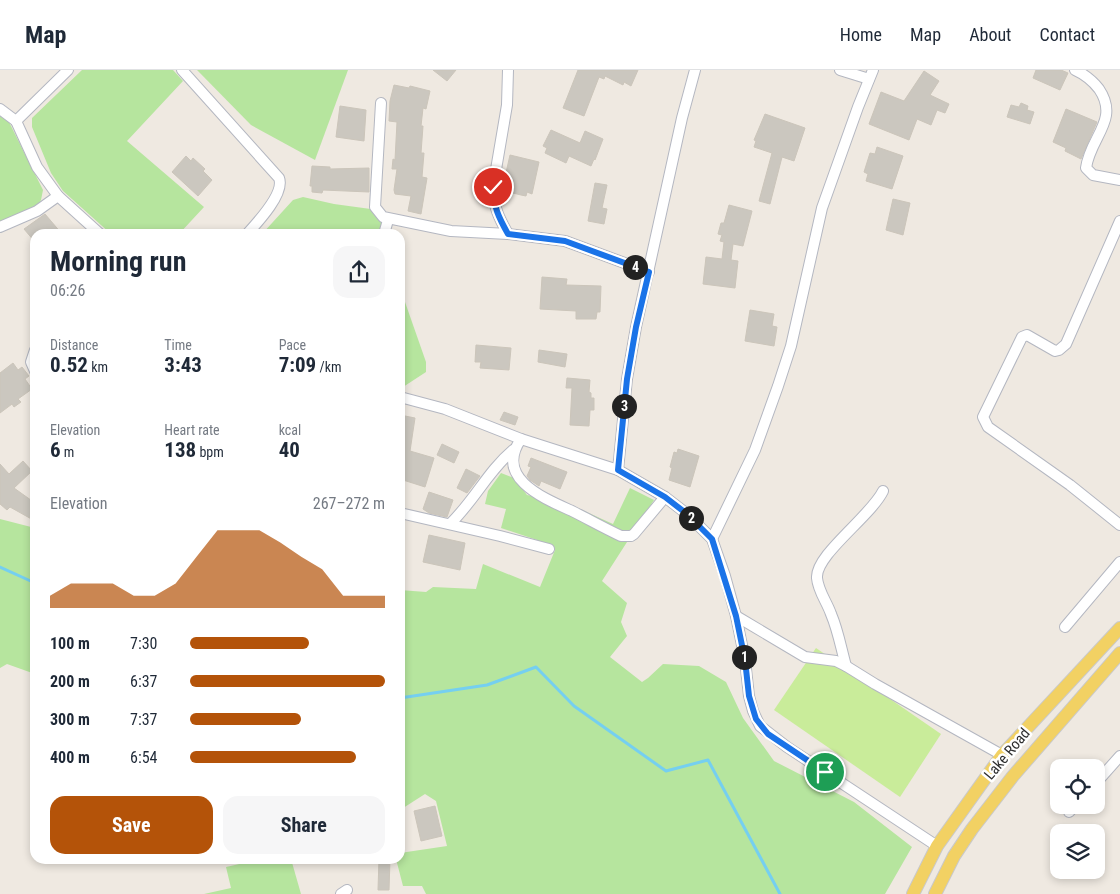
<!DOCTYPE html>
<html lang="en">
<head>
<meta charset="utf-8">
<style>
  body { margin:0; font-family:"Roboto Condensed",sans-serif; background:#f6f6f7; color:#1f2937; height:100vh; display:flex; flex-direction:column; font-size:19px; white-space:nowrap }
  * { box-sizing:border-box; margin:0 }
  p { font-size:16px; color:#747a83 }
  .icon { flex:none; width:28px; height:28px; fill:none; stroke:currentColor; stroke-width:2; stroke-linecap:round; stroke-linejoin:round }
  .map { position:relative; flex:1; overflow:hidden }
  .side { position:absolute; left:30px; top:159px; width:375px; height:635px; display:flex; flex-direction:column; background:#fff; border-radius:15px; box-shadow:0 2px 8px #0003 }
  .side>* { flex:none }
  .controls { position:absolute; left:1050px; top:689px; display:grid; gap:10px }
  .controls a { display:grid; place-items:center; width:55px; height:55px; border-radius:10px; background:#fff; box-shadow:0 2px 8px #0003; font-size:25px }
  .pin { position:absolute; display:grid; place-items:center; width:42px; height:42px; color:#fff; margin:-21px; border:2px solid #fff; border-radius:50%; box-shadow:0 1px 5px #0007 }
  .km { position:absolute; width:25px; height:25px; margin:-12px; border-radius:50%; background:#222; color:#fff; font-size:14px; line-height:25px; text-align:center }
  .round { display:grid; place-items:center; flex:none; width:52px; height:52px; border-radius:15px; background:#f6f6f7 }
  .headline { display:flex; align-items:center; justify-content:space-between; height:85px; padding:0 20px }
  h1 { font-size:28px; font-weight:700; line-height:38px }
  .stats { display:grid; grid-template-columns:repeat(3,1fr); gap:8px; height:85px; padding:5px 20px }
  .stats div { display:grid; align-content:center }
  .stats b { font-size:21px; font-weight:700 }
  .stats small { font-size:14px; font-weight:400 }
  .stats p { font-size:14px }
  .chart { height:140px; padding:10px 20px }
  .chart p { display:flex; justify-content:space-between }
  .chart svg { width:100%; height:90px; margin-top:5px; fill:#b45309; opacity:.7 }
  .action { display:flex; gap:10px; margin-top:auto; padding:10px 20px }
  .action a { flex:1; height:58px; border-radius:15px; background:#b45309; color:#fff; font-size:20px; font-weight:700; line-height:58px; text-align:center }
  .action a+a { background:#f6f6f7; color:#1f2937 }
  ul { padding:0 20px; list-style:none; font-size:16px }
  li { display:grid; grid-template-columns:80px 60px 1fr; align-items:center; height:38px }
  li i { height:12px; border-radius:6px; background:#b45309 }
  header { display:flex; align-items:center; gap:30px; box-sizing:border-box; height:70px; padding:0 25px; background:#fff; border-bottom:1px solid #e0e1e3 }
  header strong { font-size:24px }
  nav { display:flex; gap:28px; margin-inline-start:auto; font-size:18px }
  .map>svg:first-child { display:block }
  .green { fill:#b6e59e }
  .pitch { fill:#c9ec9a }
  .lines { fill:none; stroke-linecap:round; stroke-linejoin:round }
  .stream { stroke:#75cff0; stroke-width:3 }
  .building { fill:#cbc7bf; stroke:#cbc5ba }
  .minor-casing { stroke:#b4b7c1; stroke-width:12 }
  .major-casing { stroke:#c9c9c9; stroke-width:14 }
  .minor { stroke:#fff; stroke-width:10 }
  .major { stroke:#f2d163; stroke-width:12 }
  .route-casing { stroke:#fff; stroke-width:10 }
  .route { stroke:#1a73e8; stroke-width:6 }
  .labels { text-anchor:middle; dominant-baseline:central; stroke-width:5; stroke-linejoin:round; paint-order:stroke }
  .street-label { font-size:15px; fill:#2e2e2e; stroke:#fff }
</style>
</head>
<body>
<header>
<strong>Map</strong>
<nav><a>Home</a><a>Map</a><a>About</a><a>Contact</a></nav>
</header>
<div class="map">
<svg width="1120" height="824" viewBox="0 0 1120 824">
  <rect width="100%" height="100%" fill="#efe9e1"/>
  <g class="green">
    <polygon points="82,0 173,0 183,11 127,71 204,137 179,164 111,164 63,121 51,103 32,57 32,48"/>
    <polygon points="197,0 348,0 315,90 251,55"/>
    <polygon points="0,46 9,52 43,120 41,130 38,135 0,156"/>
    <polygon points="303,127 334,134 378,140 385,152 381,164 262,164 293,130"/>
    <polygon points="400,230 405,232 426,292 426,302 400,319"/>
    <polygon points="501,403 514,408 527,425 569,434 613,454 630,418 654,430 602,511 627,533 621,552 627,566 610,587 642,612 648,608 663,594 699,596 726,612 743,648 774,691 854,732 912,777 885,824 426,824 422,816 403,816 396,789 400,789 400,783 447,776 436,731 425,724 400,740 400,520 426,522 433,517 476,519 483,494 540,517 555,480 537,470 501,458 506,439 485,434 488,421"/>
    <polygon points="0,449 35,458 35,604 7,594 0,598"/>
    <polygon points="261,789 291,789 301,824 204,824 231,818 226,797"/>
  </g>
  <polygon class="pitch" points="816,578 941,664 900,727 774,640"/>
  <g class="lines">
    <g class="stream">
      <polyline points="0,497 35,513"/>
      <polyline points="400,628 487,615 536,597 574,636 666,701 708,690 780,824"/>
    </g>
  </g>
  <g class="building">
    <polygon points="433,0 456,0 447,11"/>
    <polygon points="578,0 638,0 631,16 624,12 623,15 605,6 604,9 599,7 584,46 563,38"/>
    <polygon points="1036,0 1061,0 1068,3 1060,20 1033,8"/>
    <polygon points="924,1 939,11 930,25 949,34 945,43 937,40 931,55 917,49 909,70 869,54 881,22 904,31"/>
    <polygon points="394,15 409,18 410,16 430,21 426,39 423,38 421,56 423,56 421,83 424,83 422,107 427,108 421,144 408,141 411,126 395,124 394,120 397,99 392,99 393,89 395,90 397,52 389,51 390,31"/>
    <polygon points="1021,33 1028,36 1027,40 1034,42 1030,54 1007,47 1011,35 1019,37"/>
    <polygon points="340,36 366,40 364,71 336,67"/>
    <polygon points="1066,39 1097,52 1081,89 1065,81 1066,78 1053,72"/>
    <polygon points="765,44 805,58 794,91 782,87 770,134 759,131 772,83 754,77 756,71 754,70"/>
    <polygon points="551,60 580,73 585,61 603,69 595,90 594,89 591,96 569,86 566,93 545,83 547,78 543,76"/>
    <polygon points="877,77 903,86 892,119 866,111 868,104 864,102 870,83 875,84"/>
    <polygon points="510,85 539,92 532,124 527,122 526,126 521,125 509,122 510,118 503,116"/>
    <polygon points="186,86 191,91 193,88 205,99 203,101 212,110 198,126 172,102"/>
    <polygon points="312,96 330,97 330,99 369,98 369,122 323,120 322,123 312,122 312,116 310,116"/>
    <polygon points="595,113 607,115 602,138 607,139 604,154 588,151"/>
    <polygon points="893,129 910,133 903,165 886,160"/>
    <polygon points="729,135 752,141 743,176 733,174 731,190 738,191 735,218 703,214 706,187 722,189 724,172 720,171 722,165 718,164 721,153 724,153"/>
    <polygon points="45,144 62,164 35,164 35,172 24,159"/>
    <polygon points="542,207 567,209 566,215 601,216 600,242 597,242 596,249 576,249 576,241 540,239"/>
    <polygon points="750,240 774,244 772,256 777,257 774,276 745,271"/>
    <polygon points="476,275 511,278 509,300 480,298 481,292 475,292"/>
    <polygon points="539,280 567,284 565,297 538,292"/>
    <polygon points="13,293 18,300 22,297 29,306 25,309 32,319 18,329 21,332 14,337 12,334 0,343 0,303"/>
    <polygon points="567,308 590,310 589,322 591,323 591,328 594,328 594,340 590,340 589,356 570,355 572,318 566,318"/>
    <polygon points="504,342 518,347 515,355 500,350"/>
    <polygon points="400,345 415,348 410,381 434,388 425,417 400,409 404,394 403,390 400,389"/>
    <polygon points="442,374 459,382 454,393 437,385"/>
    <polygon points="678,379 699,386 690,417 669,410 672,398 670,397 674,382 677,383"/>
    <polygon points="531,388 567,402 560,419 541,411 539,416 530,410 527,406 531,397 528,396"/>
    <polygon points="23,391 32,401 14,418 35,433 35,451 10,437 7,440 0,434 0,394 9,404"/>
    <polygon points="466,399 480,406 467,423 457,418"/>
    <polygon points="429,422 453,430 447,447 429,443 423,439"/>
    <polygon points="429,465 465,473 460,500 423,492"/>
    <polygon points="435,736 442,766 421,771 414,741"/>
    <polygon points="379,789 390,789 389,820 378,820"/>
  </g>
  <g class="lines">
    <defs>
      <g id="minor">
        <polyline points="68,0 16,51 37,97 58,126 100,164"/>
        <path d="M182,0l97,108c6,15 -21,44 -32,56"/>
        <path d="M508,0l-1,35 -14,82c0,19 6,31 15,47"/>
        <polyline points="840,0 869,9"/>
        <path d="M1075,0c11,5 17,10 24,19 21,31 -9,48 -13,79l7,7 27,5"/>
        <polyline points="381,33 375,137 383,147 451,161 508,164 565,171 649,202"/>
        <polyline points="0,39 16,51"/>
        <polyline points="1120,151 1066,274 1059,280 1055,281 1027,265 1022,267 983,347 988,357 1070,415 1120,455"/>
        <polyline points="0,157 37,141 58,126"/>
        <polyline points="384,164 388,150"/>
        <polyline points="35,280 31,292 35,301"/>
        <polyline points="400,327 445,339 521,369 618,400 665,427 687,444 712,469 725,506 736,546 745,590 749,626 753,641 760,656 787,677 937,776"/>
        <path d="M521,369c-27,39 22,59 51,72 16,8 32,17 49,25h10l3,-2 31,-37"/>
        <polyline points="618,400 627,309 636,257 682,48 695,0"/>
        <polyline points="400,443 500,466 549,479"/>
        <path d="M450,454c24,-23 38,-53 63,-74"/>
        <polyline points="712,469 755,380 778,316 791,276 822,138 858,37 873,0"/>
        <polyline points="736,546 805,587 836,591 846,596 875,614 1002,685"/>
        <polyline points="1065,557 1120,492"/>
        <path d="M846,596c-5,-18 -8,-36 -15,-52 -4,-12 -13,-23 -14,-36 -2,-23 54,-62 66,-87"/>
        <polyline points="1096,713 1120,686"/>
        <polyline points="1069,742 1076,735"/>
        <polyline points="341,824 347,820"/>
      </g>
      <g id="major">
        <polyline points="913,824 937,776 1002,685 1120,558"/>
        <polyline points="935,824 954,786 972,759 1013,706 1120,583"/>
      </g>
    </defs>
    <use href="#minor" class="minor-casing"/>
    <use href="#major" class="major-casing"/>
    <use href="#minor" class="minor"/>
    <use href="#major" class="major"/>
  </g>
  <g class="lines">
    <defs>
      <path id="route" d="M493,117c0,19 6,31 15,47l57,7 84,31 -13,55 -9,52 -9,91 47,27 22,17 25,25 24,77 9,44 4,36 7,23 12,15 57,38"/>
    </defs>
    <use href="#route" class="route-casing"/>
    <use href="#route" class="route"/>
  </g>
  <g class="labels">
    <g class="street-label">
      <text transform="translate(1007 684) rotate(-50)">Lake Road</text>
    </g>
  </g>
</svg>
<div class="controls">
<a><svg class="icon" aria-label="locate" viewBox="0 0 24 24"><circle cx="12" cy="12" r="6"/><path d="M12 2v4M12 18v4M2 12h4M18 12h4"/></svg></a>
<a><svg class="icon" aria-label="layers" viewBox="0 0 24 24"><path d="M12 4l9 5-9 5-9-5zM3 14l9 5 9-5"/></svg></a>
</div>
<div class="pin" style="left:825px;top:702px;background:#1e9e55"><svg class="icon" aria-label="arrive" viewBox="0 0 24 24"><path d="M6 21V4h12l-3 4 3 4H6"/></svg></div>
<div class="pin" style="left:493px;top:117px;background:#d93025"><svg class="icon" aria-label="check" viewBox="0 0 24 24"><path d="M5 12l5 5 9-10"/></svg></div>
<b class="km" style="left:744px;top:587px">1</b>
<b class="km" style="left:691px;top:448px">2</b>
<b class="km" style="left:624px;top:336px">3</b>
<b class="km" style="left:635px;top:197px">4</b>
<section class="side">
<div class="headline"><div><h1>Morning run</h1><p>06:26</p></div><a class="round"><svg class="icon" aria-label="share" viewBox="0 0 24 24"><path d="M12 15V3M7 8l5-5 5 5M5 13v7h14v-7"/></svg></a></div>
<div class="stats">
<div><p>Distance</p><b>0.52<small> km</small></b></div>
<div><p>Time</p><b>3:43</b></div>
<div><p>Pace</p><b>7:09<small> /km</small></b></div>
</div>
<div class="stats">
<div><p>Elevation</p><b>6<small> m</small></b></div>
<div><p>Heart rate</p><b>138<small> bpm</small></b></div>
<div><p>kcal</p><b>40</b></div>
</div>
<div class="chart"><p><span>Elevation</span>267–272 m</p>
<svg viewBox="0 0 160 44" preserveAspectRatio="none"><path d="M0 44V38L10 32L20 32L30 32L40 38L50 38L60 32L70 19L80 6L90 6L100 6L110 12L120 19L130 25L140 38L150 38L160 38V44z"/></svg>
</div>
<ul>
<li><b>100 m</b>7:30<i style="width:61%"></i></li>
<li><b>200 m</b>6:37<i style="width:100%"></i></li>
<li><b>300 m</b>7:37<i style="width:57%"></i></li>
<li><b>400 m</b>6:54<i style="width:85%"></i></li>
</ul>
<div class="action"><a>Save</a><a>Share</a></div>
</section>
</div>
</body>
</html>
